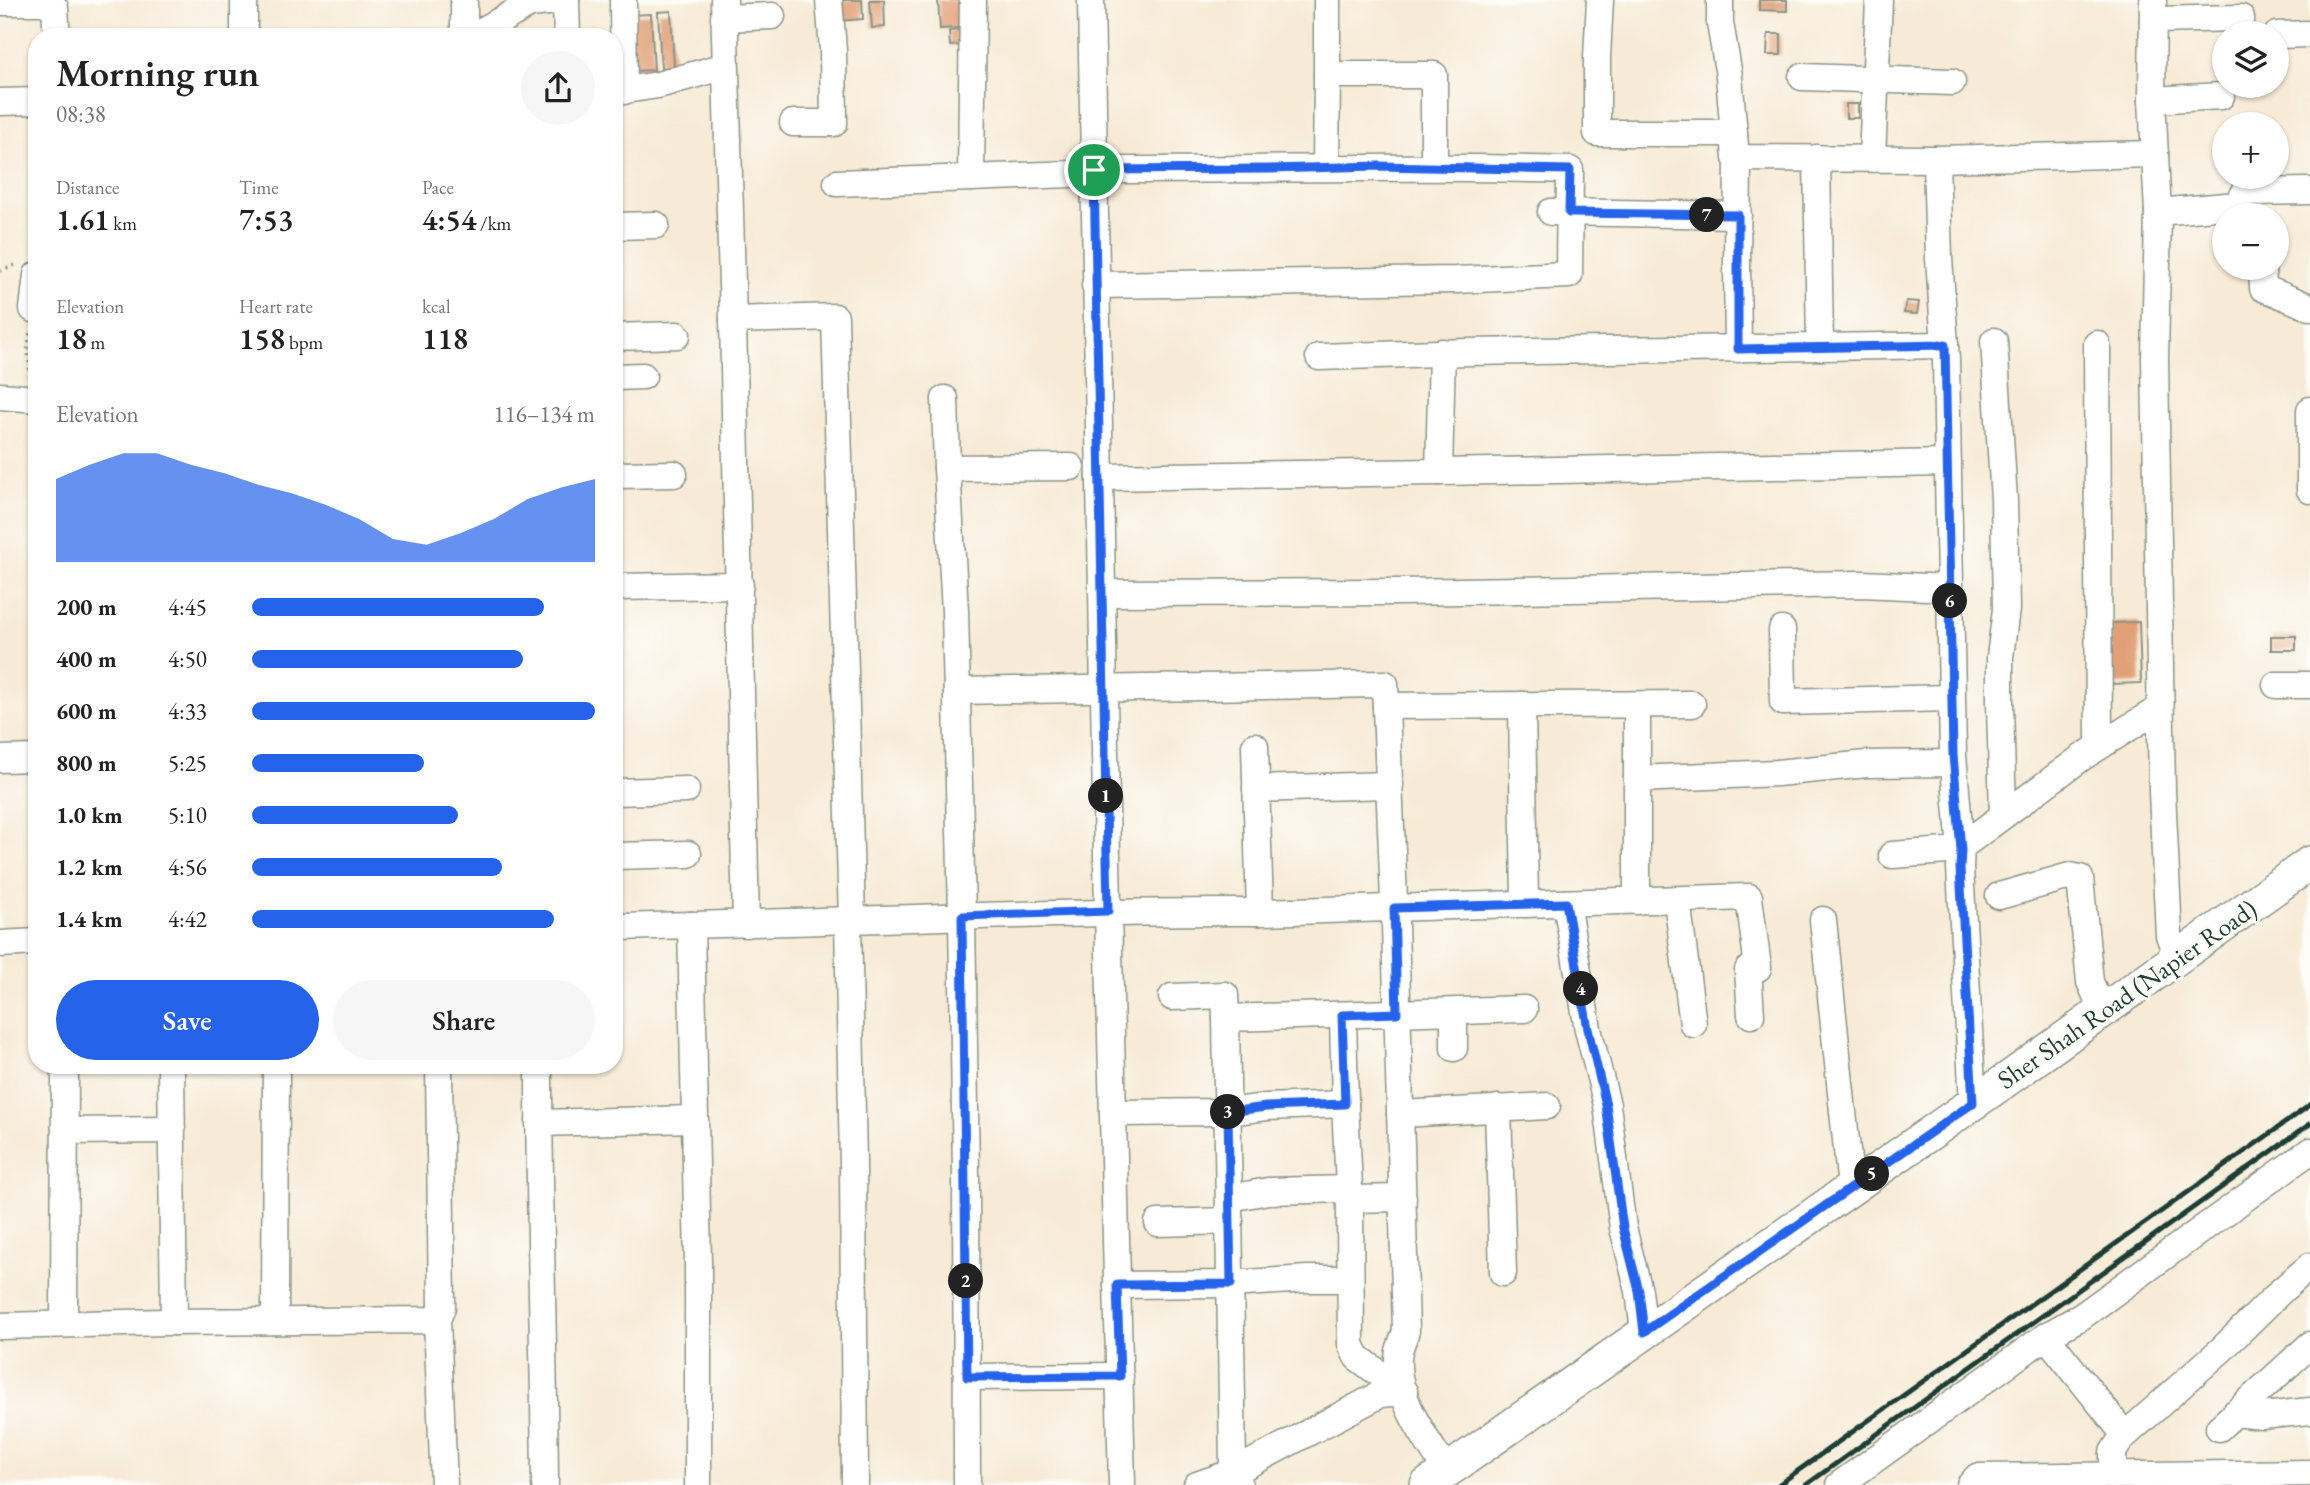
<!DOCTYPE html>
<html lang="en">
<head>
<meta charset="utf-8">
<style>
  body { margin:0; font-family:"EB Garamond",serif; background:#f6f6f6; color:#222; height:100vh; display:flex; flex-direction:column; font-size:26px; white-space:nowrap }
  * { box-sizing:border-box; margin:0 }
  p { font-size:23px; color:#767676 }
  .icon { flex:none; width:38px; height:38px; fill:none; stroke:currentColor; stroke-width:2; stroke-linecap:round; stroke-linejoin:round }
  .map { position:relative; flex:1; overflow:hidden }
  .side { position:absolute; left:28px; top:28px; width:595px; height:1046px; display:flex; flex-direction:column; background:#fff; border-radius:28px; box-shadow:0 2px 5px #0004 }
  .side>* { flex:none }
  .controls { position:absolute; left:2212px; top:21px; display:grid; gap:14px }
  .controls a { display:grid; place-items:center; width:77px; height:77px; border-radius:50%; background:#fff; box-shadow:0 2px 5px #0004; font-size:35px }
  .pin { position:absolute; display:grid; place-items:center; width:60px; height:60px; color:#fff; margin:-30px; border:4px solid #fff; border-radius:50%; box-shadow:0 2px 7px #0007 }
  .km { position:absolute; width:35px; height:35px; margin:-18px; border-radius:50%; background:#222; color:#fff; font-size:19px; line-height:35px; text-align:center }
  .round { display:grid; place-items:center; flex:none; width:74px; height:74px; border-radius:37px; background:#f6f6f6 }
  .overview { display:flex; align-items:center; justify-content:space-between; height:119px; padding:0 28px }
  h1 { font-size:38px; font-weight:600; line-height:52px }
  .metrics { display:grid; grid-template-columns:repeat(3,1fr); gap:10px; height:119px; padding:7px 28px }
  .metrics div { display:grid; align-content:center }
  .metrics b { font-size:30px; font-weight:600 }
  .metrics small { font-size:19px; font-weight:400 }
  .metrics p { font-size:19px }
  .chart { height:196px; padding:14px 28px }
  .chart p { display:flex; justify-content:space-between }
  .chart svg { width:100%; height:126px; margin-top:7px; fill:#2563eb; opacity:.7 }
  .cta { display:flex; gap:14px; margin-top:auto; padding:14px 28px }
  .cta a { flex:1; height:80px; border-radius:42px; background:#2563eb; color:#fff; font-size:28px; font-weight:600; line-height:80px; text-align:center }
  .cta a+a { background:#f6f6f6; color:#222 }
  ul { padding:0 28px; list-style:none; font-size:23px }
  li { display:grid; grid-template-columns:112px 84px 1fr; align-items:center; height:52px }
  li i { height:18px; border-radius:9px; background:#2563eb }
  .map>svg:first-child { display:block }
  .building { fill:#e1a078 }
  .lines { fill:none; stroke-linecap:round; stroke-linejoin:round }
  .minor-casing { stroke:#8b9485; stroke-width:29 }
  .major-casing { stroke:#8b9485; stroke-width:36 }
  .path { stroke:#8b9485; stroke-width:3.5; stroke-dasharray:2 5; stroke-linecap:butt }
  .minor { stroke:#fff; stroke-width:26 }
  .major { stroke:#fff; stroke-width:33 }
  .rail { stroke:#1f3d34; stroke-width:5 }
  .route-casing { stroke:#fff; stroke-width:14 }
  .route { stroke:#2563eb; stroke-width:9 }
  .labels { text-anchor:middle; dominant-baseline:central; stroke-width:6; stroke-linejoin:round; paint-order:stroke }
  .street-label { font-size:26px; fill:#1f3d34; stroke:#fdfcf7 }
</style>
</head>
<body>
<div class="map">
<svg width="2310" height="1485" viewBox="0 0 2310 1485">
  <rect width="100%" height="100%" fill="#fdfcf7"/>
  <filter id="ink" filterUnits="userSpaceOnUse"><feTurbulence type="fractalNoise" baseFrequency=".0143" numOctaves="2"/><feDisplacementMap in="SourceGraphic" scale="14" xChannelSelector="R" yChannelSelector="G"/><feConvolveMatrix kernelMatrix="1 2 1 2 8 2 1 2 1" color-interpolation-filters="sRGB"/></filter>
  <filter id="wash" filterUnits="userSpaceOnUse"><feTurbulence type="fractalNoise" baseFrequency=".00686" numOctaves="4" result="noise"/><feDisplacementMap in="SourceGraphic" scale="28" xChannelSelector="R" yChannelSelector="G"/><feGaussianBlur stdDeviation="1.57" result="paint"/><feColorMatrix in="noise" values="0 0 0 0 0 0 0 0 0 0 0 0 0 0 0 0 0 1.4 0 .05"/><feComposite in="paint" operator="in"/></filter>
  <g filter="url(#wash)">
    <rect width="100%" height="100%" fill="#f7ead6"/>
    <g id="blocks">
      <g class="building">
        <polygon points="834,0 862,0 863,19 836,21"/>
        <polygon points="870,0 884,0 885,27 872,28"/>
        <polygon points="938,0 969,0 971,27 940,29"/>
        <polygon points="1759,0 1787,0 1787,11 1759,10"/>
        <polygon points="671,11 674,67 661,68 658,12"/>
        <polygon points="651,14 654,70 633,71 630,15"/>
        <polygon points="970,29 971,44 950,46 949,31"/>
        <polygon points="1768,34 1781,34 1781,55 1767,55"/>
        <rect x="1846" y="104" width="12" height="14"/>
        <polygon points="1906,301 1919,302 1917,314 1904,313"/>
        <polygon points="2139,622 2141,683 2112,684 2110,623"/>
        <rect x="2271" y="636" width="25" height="14"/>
      </g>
    </g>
  </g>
  <g filter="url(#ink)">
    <use href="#blocks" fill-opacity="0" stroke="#8b9485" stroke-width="2"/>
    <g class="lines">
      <defs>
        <g id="minor">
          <polyline points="244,0 244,37"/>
          <polyline points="464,0 464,37"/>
          <polyline points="566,0 567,37"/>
          <polyline points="623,0 624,91"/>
          <polyline points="724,0 733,320"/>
          <polyline points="1091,0 1108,911 1122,1485"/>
          <polyline points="1600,0 1597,57 1597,133 1734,133"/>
          <polyline points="1720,0 1720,23 1729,76 1736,158 1936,159"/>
          <polyline points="2153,0 2152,100 2158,212 2237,205 2237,215"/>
          <polyline points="0,2 44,2 55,8 57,37"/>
          <polyline points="724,18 772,16"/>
          <polyline points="2153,20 2241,18 2241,33"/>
          <polyline points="2277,35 2310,34"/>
          <polyline points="471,37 530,4 566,0"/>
          <polyline points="1327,75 1327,0"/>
          <polyline points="1802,77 1952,82"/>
          <polyline points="614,94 619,91 658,85 725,66"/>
          <polyline points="2152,100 2221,96"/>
          <polyline points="0,102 37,101"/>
          <polyline points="793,123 834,123 833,50 829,0"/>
          <polyline points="1738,158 1737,262 1738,349"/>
          <polyline points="1817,158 1820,347 1945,345"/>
          <polyline points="1872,158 1879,0"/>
          <polyline points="1326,167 1327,75 1434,75 1434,166"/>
          <path d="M971,178l100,-4 23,-4c159,0 317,-5 476,0l-1,105 -113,5 -361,5"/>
          <polyline points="837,183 971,178 973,0"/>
          <polyline points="2237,205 2245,192 2310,191"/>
          <polyline points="1551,212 1738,215"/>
          <polyline points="2158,212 2155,359 2162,792 2169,935 2177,958"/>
          <polyline points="614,226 656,225"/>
          <polyline points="2262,268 2263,288 2310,307"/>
          <polyline points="37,275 33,309 37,310"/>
          <polyline points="614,337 677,335"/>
          <polyline points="1994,341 2004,500 2006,609 2000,657 2000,703 2003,815"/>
          <polyline points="2097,344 2099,746"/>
          <polyline points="1442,352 1439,472 1948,463"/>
          <polyline points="1319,357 1467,352 1820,347"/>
          <polyline points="614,377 643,376"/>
          <polyline points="0,396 37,399"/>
          <polyline points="945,399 947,468 955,611 962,916 966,1175 967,1485"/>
          <polyline points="2310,410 2310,490"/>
          <polyline points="947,468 1071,467"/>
          <polyline points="614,475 674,474"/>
          <polyline points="1100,477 1439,472"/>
          <polyline points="614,587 740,585"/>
          <polyline points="1103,593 1400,592 1862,584 1949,588"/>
          <polyline points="1782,630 1783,702 1951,698"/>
          <polyline points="2276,685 2310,685"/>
          <path d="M957,691l428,-7 10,240 11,407c-2,6 -5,13 -7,20 -8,41 27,88 48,120"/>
          <polyline points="1522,705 1525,904"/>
          <polyline points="1637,705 1637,901"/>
          <polyline points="1386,706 1692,704"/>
          <polyline points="1255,746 1260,912 1749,897 1758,968 1748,970 1751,1015"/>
          <polyline points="0,759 37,758"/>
          <polyline points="1637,779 1777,773 1867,764 1953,763"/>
          <polyline points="1256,789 1390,785"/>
          <polyline points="614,792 686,790"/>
          <polyline points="1892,855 1961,850 1953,755 1946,360 1939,258 1936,159 2155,154"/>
          <polyline points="614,856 688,854"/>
          <polyline points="1999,896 2070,876 2080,878 2090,982 2103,1011"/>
          <polyline points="1677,900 1693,1024"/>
          <polyline points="1566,903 1588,1029 1607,1105 1623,1228 1639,1291 1644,1332"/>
          <polyline points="1823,920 1851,1188"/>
          <polyline points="848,921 853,1162 855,1485"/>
          <polyline points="746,924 733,320 835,317 852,921"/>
          <polyline points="691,925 698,1263 698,1485"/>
          <path d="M614,927c215,-5 430,-16 646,-15"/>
          <polyline points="0,944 37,942"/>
          <polyline points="1172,997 1225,995 1226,1018 1524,1009"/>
          <polyline points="1454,1012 1454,1048"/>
          <polyline points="1226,1018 1233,1466 1234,1476 1239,1485"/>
          <polyline points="171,1066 174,1322"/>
          <path d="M539,1066c0,140 5,279 6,419"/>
          <polyline points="1973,1103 1960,868 1961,847 2081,758 2160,708"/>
          <polyline points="1345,1104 1350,1208 1351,1344 1357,1357 1404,1392"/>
          <polyline points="1498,1108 1503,1273"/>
          <polyline points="1113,1113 1228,1112 1266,1107 1345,1104 1343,1015"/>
          <polyline points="1400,1114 1547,1106"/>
          <polyline points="539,1123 694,1119"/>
          <polyline points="65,1131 172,1130"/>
          <polyline points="1230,1198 1268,1191 1349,1189"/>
          <polyline points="1349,1199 1403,1198"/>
          <polyline points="1158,1223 1230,1221"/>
          <polyline points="1117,1285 1231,1284 1307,1279 1350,1279"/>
          <polyline points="437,1320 444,1485"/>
          <polyline points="275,1321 276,1066"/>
          <polyline points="64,1324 65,1066"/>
          <polyline points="0,1326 165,1322 437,1320 442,1307 439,1066"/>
          <polyline points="2046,1336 2125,1435"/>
          <polyline points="967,1377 1120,1376"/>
          <polyline points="2235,1413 2262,1416 2310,1411"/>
          <polyline points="2219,1428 2310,1345"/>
          <polyline points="2113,1476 2113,1452 2122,1438 2222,1349 2282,1290 2310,1266"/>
          <polyline points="1197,1485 1234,1472 1381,1394 1404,1392"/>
          <polyline points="1839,1485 2046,1336 2082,1316 2310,1151"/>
          <polyline points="1970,1485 1977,1477 2310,1473"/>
        </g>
        <polyline id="major" points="1427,1485 2002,1083 2310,863"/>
      </defs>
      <use href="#minor" class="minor-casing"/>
      <use href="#major" class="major-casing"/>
      <g class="path">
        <polyline points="0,271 18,264"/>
        <polyline points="30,377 28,347 30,332"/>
      </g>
      <use href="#minor" class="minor"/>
      <use href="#major" class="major"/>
      <g class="rail">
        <polyline points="1778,1485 2310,1105"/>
        <polyline points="1806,1485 2310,1124"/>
      </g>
    </g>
  </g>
  <g class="lines" filter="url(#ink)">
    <defs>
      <polygon id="route" points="1378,166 1570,170 1569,213 1738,215 1738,349 1945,345 1953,755 1961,850 1960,868 1973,1103 1644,1332 1639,1291 1623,1228 1606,1105 1588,1029 1566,903 1394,908 1397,1013 1342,1015 1345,1104 1266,1107 1228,1112 1231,1284 1117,1285 1120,1376 967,1377 962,916 1108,911 1094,170 1270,169"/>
    </defs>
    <use href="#route" class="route-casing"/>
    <use href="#route" class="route"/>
  </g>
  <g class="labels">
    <g class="street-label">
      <text transform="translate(2127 994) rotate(-35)">Sher Shah Road (Napier Road)</text>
    </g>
  </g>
</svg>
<div class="controls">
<a><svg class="icon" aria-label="layers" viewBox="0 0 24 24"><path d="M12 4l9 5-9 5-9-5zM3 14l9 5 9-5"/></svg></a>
<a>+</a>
<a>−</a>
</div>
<div class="pin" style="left:1094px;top:170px;background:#1e9e55"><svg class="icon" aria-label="arrive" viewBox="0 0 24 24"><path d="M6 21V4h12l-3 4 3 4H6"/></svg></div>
<b class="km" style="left:1106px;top:796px">1</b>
<b class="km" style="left:966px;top:1281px">2</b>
<b class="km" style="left:1228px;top:1112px">3</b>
<b class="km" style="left:1581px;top:989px">4</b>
<b class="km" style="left:1872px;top:1174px">5</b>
<b class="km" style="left:1950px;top:601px">6</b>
<b class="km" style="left:1707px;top:215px">7</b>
<section class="side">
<div class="overview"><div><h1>Morning run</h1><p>08:38</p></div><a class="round"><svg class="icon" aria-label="share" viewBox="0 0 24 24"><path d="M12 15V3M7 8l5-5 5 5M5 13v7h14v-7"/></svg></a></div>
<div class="metrics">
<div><p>Distance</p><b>1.61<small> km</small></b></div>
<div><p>Time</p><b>7:53</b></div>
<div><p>Pace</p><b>4:54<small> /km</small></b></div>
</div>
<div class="metrics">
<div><p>Elevation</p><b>18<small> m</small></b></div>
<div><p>Heart rate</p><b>158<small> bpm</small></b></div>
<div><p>kcal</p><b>118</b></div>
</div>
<div class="chart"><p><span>Elevation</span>116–134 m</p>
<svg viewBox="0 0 160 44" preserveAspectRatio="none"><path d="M0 44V15L10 10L20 6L30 6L40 10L50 13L60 17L70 20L80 24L90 29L100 36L110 38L120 34L130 29L140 22L150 18L160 15V44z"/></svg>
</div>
<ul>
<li><b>200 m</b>4:45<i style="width:85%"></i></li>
<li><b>400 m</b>4:50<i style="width:79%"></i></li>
<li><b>600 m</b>4:33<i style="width:100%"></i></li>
<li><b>800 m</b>5:25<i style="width:50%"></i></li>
<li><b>1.0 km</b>5:10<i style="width:60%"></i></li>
<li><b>1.2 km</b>4:56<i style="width:73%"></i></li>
<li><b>1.4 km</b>4:42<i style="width:88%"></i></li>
</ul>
<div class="cta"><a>Save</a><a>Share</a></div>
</section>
</div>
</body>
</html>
